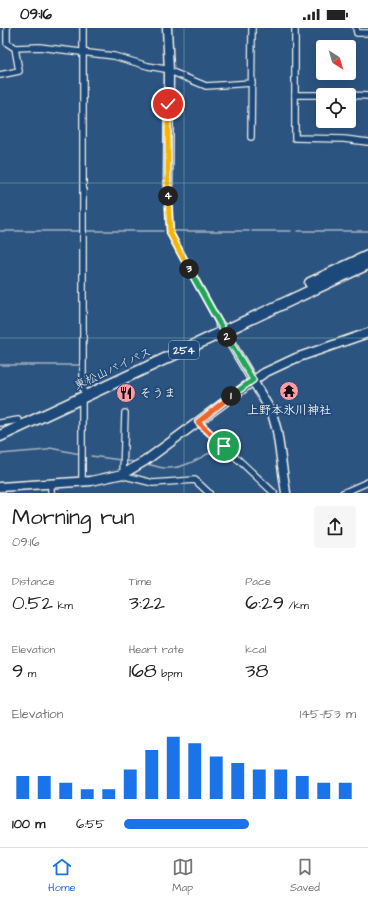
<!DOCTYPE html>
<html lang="en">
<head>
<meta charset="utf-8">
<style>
  body { margin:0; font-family:"Architects Daughter","Klee One",sans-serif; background:#f6f6f6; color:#222; height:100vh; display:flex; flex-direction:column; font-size:15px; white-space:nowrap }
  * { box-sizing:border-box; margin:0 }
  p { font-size:13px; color:#767676 }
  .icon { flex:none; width:22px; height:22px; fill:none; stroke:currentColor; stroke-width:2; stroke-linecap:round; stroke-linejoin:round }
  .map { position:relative; height:465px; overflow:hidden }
  .drawer { display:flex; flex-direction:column; background:#fff; flex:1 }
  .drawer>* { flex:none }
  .needle { width:26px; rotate:143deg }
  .fabs { position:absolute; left:316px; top:12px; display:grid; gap:8px }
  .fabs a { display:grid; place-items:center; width:40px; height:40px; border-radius:4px; background:#fff; box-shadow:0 4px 16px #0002; font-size:20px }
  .pin { position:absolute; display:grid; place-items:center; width:34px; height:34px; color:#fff; margin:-17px; border:2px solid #fff; border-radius:50%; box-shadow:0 1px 4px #0007 }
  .km { position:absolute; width:20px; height:20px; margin:-10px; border-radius:50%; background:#222; color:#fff; font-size:11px; line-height:20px; text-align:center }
  .round { display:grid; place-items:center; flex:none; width:42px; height:42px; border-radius:4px; background:#f6f6f6 }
  .overview { display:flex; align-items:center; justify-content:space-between; height:68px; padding:0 12px }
  h1 { font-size:22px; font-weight:600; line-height:30px }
  .figures { display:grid; grid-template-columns:repeat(3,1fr); gap:6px; height:68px; padding:4px 12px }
  .figures div { display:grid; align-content:center }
  .figures b { font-size:20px; font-weight:600 }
  .figures small { font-size:11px; font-weight:400 }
  .figures p { font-size:11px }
  .chart { height:112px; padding:8px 12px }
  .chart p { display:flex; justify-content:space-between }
  .chart svg { width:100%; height:72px; margin-top:4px; stroke:#1a73e8; stroke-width:6 }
  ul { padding:0 12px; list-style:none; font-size:13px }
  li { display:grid; grid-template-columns:64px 48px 1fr; align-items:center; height:30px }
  li i { height:10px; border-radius:5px; background:#1a73e8 }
  .status { display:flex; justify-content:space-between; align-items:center; height:28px; padding:0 20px; background:#fff; direction:ltr }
  .status svg { height:11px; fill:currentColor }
  .menu { display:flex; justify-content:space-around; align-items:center; height:56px; border-top:1px solid #e0e0e0; background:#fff; font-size:11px; color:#767676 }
  .menu a { display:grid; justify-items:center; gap:2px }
  .menu .selected { color:#1a73e8 }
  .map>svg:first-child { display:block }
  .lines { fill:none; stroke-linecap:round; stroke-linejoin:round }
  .stream { stroke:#a7b4c0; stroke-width:1.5 }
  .street-casing { stroke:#f4f1e8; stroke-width:8 }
  .secondary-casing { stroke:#f4f1e8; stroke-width:11 }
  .highway-casing { stroke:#f4f1e8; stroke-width:13 }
  .street { stroke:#1f4a7a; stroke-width:5.5 }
  .secondary { stroke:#1f4a7a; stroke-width:8 }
  .highway { stroke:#1f4a7a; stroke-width:10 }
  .split-1-casing { stroke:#fff; stroke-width:8 }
  .split-2-casing { stroke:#fff; stroke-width:8 }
  .split-3-casing { stroke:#fff; stroke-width:8 }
  .split-4-casing { stroke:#fff; stroke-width:8 }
  .split-5-casing { stroke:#fff; stroke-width:8 }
  .split-1 { stroke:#f0652b; stroke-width:5 }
  .split-2 { stroke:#22a559; stroke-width:5 }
  .split-3 { stroke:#22a559; stroke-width:5 }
  .split-4 { stroke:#f5b400; stroke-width:5 }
  .split-5 { stroke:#f5b400; stroke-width:5 }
  .grid { fill:none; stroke:#76ada5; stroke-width:1; stroke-opacity:0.55 }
  .labels { text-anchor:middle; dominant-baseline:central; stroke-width:3.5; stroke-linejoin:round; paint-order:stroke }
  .shield { fill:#1f4a7a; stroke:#b4bfc7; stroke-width:1 }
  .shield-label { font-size:11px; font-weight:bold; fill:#f4f1e8 }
  .street-label { font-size:12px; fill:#f4f1e8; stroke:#1f4a7a }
  .poi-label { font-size:12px; font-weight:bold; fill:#f4f1e8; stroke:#1f4a7a; text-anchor:start }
</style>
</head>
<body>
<div class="status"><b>09:16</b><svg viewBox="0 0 49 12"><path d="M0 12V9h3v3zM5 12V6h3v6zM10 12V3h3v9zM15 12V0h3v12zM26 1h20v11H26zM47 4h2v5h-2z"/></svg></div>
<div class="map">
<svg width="368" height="465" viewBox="0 0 368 465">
  <rect width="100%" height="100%" fill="#2c5481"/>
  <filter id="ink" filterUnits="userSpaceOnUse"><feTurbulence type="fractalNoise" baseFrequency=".025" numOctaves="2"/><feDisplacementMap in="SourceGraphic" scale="8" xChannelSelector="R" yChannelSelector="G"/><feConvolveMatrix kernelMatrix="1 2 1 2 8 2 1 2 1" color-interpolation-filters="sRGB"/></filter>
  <g filter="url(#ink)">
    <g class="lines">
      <g class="stream">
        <polyline points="0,203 80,203"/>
        <polyline points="86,203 163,203"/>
        <polyline points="175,203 249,203"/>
        <polyline points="252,203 291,203"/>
        <polyline points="297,203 368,203"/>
        <polyline points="0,337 81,337"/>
        <polyline points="0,426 47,422 50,420 80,426"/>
        <polyline points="91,428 121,432"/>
        <polyline points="127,433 136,434"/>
        <path d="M147,436c7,1 15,5 22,4 15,0 29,-9 42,-16l6,4 8,-6"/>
      </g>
      <defs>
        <g id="street">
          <polyline points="295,0 295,110 344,111 368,114"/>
          <polyline points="356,0 357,5 368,5"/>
          <polyline points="15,20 39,19 114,28 148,38 165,41 206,58 252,55"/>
          <polyline points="0,47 19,43 15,20 7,15 7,0"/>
          <polyline points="295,67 323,67"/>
          <polyline points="323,67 341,67"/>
          <polyline points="349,67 368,68"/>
          <polyline points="251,109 252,0"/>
          <polyline points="168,162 170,205 220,297"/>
          <polyline points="83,362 83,0"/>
          <polyline points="125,385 123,446 125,448 153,455 195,452 209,465"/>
          <polyline points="198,394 274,465"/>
          <polyline points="0,395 18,392"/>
          <polyline points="82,454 82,369"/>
          <polyline points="51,456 51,465"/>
          <polyline points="343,465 368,454"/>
        </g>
        <g id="secondary">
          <polyline points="167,0 169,43 168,162"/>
          <polyline points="220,297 272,385 277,403 286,465"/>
          <polyline points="0,459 91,453 123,446 145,433 264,345 296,330 368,305"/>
        </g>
        <g id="highway">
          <polyline points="310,255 368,228"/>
          <polyline points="0,408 368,236"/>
        </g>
      </defs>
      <use href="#street" class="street-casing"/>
      <use href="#secondary" class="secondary-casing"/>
      <use href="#highway" class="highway-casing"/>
      <use href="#street" class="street"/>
      <use href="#secondary" class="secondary"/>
      <use href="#highway" class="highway"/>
    </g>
  </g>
  <g class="lines" filter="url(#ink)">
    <defs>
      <polyline id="split-1" points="224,418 198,394 231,368"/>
      <polyline id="split-2" points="227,309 253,352 231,368"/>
      <polyline id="split-3" points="189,241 227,309"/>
      <polyline id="split-4" points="168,168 170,205 189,241"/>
      <polyline id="split-5" points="168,168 168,76"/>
    </defs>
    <use href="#split-1" class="split-1-casing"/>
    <use href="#split-2" class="split-2-casing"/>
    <use href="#split-3" class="split-3-casing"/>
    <use href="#split-4" class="split-4-casing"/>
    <use href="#split-5" class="split-5-casing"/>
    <use href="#split-1" class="split-1"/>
    <use href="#split-2" class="split-2"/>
    <use href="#split-3" class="split-3"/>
    <use href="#split-4" class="split-4"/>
    <use href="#split-5" class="split-5"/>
  </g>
  <path class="grid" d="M184,0v465M0,155h368M0,310h368"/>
  <defs>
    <symbol id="temple-disc" viewBox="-11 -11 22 22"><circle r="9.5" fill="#ff9aa2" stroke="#1f4a7a"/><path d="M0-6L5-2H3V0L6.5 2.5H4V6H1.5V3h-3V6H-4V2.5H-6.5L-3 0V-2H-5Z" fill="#111"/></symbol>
    <symbol id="restaurant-disc" viewBox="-11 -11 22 22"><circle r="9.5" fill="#ff9aa2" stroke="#1f4a7a"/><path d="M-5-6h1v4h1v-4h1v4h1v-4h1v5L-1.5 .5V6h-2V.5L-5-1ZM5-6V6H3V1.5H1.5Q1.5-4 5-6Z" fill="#111"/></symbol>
  </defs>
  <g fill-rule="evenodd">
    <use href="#temple-disc" x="278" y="352" width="22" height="22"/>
    <use href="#restaurant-disc" x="115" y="354" width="22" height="22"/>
  </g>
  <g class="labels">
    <rect class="shield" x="169" y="313" width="30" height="18" rx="3"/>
    <g class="shield-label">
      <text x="184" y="322">254</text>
    </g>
    <g class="street-label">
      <text transform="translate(113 341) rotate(-25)">東松山バイパス</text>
    </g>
    <g class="poi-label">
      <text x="140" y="365">そうま</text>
      <text x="289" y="382" text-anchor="middle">上野本氷川神社</text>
    </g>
  </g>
</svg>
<div class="fabs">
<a><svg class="needle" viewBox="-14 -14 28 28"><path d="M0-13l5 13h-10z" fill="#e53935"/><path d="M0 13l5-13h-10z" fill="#767676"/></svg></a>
<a><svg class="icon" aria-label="locate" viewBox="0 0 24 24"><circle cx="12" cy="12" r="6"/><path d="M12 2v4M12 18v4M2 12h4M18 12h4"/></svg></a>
</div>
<div class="pin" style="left:224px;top:418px;background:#1e9e55"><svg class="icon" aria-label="arrive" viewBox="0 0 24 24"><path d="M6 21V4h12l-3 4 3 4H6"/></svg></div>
<div class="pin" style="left:168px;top:76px;background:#d93025"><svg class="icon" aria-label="check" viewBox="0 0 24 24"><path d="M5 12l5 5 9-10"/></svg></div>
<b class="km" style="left:231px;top:368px">1</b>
<b class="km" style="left:227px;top:309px">2</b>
<b class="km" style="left:189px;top:241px">3</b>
<b class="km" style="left:168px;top:168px">4</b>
</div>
<section class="drawer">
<div class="overview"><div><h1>Morning run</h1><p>09:16</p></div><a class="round"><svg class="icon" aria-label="share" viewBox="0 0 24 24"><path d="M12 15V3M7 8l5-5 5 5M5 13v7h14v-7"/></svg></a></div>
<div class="figures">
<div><p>Distance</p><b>0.52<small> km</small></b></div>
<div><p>Time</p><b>3:22</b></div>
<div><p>Pace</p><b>6:29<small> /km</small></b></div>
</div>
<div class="figures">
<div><p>Elevation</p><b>9<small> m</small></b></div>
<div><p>Heart rate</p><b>168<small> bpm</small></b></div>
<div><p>kcal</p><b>38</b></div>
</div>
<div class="chart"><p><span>Elevation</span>145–153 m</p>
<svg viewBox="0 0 160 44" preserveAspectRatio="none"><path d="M5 44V30M15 44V30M25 44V34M35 44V38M45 44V38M55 44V26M65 44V14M75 44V6M85 44V10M95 44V18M105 44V22M115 44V26M125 44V26M135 44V30M145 44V34M155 44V34"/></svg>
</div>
<ul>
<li><b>100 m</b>6:55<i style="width:54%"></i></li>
</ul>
</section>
<nav class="menu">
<a class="selected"><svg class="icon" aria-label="home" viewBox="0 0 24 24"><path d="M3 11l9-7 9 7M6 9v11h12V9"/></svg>Home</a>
<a><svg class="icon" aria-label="map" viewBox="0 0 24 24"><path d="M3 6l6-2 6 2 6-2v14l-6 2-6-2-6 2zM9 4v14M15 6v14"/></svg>Map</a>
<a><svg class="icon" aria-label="saved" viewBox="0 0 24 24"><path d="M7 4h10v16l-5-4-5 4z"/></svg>Saved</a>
</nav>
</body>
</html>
